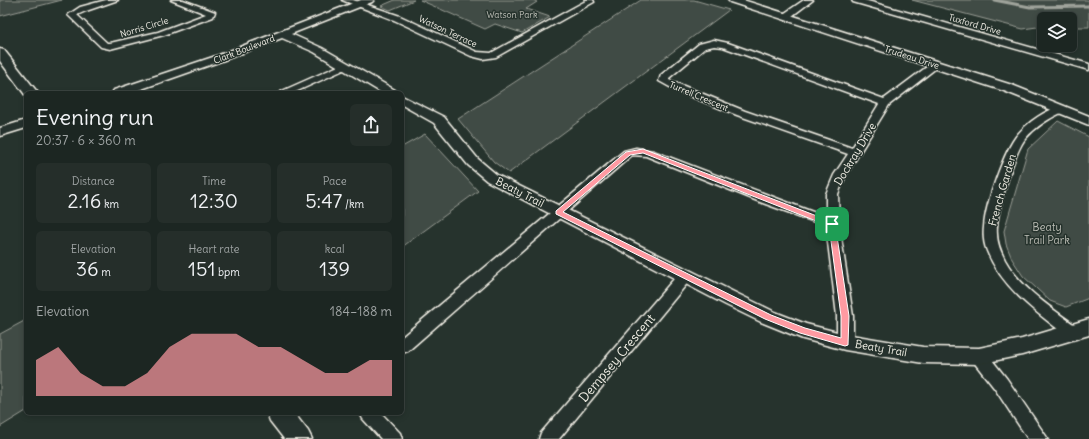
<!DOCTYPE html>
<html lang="en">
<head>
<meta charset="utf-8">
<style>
  body { margin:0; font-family:Delius,sans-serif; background:#252e2a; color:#f1f3f6; height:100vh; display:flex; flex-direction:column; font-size:15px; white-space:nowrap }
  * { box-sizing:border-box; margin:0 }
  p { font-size:13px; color:#a0a5a5 }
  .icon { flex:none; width:22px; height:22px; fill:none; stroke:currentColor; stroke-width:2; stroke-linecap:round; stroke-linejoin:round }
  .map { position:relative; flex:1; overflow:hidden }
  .drawer { position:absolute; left:24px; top:91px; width:380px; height:324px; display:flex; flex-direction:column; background:#1c2622; border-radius:6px; box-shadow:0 2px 6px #0003,0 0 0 1px #3a4340 }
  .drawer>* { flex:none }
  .controls { position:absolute; left:1037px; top:12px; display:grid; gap:8px }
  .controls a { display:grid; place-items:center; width:40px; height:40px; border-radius:6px; background:#1c2622; box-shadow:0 2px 6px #0003,0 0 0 1px #3a4340; font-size:20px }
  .pin { position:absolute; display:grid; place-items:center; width:34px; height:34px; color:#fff; margin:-17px; border-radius:8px; box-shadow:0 2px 6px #0006 }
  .round { display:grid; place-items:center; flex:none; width:42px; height:42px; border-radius:6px; background:#252e2a }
  .head { display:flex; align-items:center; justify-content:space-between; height:68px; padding:0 12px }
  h1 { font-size:22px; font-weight:600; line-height:30px }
  .figures { display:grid; grid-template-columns:repeat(3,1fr); gap:6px; height:68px; padding:4px 12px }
  .figures div { display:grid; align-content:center; border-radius:6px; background:#252e2a; text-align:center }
  .figures b { font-size:20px; font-weight:600 }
  .figures small { font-size:11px; font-weight:400 }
  .figures p { font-size:11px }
  .chart { height:112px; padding:8px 12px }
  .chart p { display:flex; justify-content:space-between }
  .chart svg { width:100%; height:72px; margin-top:4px; fill:#ff9aa2; opacity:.7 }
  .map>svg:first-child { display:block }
  .green { fill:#414b45; stroke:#9a9e96 }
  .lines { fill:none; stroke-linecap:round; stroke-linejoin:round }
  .stream { stroke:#9fa39b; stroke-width:3 }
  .minor-casing { stroke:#f4f1e8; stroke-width:3 }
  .tertiary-casing { stroke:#f4f1e8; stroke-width:3 }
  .secondary-casing { stroke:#f4f1e8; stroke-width:3 }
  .minor { fill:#26332d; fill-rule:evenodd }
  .tertiary { fill:#26332d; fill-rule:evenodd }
  .secondary { fill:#26332d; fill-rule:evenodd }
  .route { fill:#ff9aa2; stroke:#fff; fill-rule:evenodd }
  .labels { text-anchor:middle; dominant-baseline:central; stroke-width:3; stroke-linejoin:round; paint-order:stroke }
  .far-park-label { font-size:9px; fill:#bebfb7; stroke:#26332d }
  .far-street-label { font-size:9px; fill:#f4f1e8; stroke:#26332d }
  .street-label { font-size:11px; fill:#f4f1e8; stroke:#26332d }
  .park-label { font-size:11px; fill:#bebfb7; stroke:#26332d }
  .near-street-label { font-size:13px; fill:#f4f1e8; stroke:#26332d }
</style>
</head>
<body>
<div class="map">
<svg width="1089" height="439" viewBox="0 0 1089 439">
  <rect width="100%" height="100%" fill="#26332d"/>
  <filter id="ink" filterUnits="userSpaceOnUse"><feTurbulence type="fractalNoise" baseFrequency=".025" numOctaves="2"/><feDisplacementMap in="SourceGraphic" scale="8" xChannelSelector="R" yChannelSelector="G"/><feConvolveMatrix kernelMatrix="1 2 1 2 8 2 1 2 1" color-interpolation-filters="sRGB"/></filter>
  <g filter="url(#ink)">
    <g class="green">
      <polygon points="0,0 62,0 0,16"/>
      <polygon points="395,0 414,0 390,10 381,6"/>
      <polygon points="420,0 533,0 537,2 526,9 550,17 522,33 495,24 485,29"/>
      <polygon points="641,0 694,0 729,10 509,173 494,162 458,119"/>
      <polygon points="912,0 1089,0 1089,5 1085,6 1089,7 1089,27 1070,27 1070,19 1044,19 1044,26 1023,29"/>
      <polygon points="1058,121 1089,137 1089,298 1066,307 1050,301 1023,276 1012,259 1006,244 1004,231 1028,149"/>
      <polygon points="425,134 478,191 402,247 402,147"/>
      <polygon points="26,320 26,411 0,427 0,334"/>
    </g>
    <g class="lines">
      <polyline class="stream" points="994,0 1030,7 1089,6"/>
      <defs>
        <g id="minor">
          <polygon points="106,0 118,0 86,11 77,15 107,43 110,43 158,32 206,14 171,0 183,0 215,12 213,17 164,35 110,49 101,47 68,15 80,7"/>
          <polygon points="342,0 353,0 400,16 477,52 491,53 582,3 586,1 585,0 593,0 594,2 496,57 483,59 471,56 394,20"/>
          <polygon points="804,0 813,0 788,19 782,19 782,15"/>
          <polygon points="852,0 864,0 1089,64 1089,70 853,2"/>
          <path d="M714,40l14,3 156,56 48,-36 3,-1 5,3 -51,40 -43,70 -8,19 1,30 14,92v26l-2,5 -6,1 -6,-1 -2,-5v-26l-11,-90 -66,-24 -114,-46 -14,-1 -224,196 -6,2v-16l222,-186 12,-3 17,3 173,66v-23l8,-19 14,-21 -111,-39 -60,-24 -18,-10 2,-6 38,-31zM714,46l9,1 156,57 -27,44 -107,-37 -76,-31v-2l36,-30z"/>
          <polygon points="345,63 350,66 348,68 293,93 280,93 282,91"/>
          <path d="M1061,106l4,1 1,2 -1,2c-15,7 -29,15 -40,28 -11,14 -30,77 -28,95 0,9 4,18 8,26 16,29 48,49 74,68l2,4 -2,4 -6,2 -6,-2c-30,-23 -65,-48 -80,-85 -3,-7 -4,-16 -3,-24 1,-21 20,-77 34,-93 10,-12 28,-24 43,-28z"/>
          <polygon points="685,271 690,272 692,276 690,280 559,439 539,439 541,433 680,272"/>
          <polygon points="979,349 985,351 1007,379 1048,439 1028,439 995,389 973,361 971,356 973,351"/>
          <polygon points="360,413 381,413 400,433 402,439 381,439 363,419"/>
        </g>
        <g id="tertiary">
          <polygon points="361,0 374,0 372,2 291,34 322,48 395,90 397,93 382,93 314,52 282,38 227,59 130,93 112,93 114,90 219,55"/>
          <polygon points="728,0 743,0 1012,85 1089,116 1089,125 1004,91 730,2"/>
          <polygon points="402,96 444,117 478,159 497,175 740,295 775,312 806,324 845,334 923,347 979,348 1022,339 1089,319 1089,335 1022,355 979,364 923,363 845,350 803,339 761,322 726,305 487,181 468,165 434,123 402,105"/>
          <polygon points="26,120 26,128 0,136 0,128"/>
        </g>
        <g id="secondary">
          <polygon points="0,49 4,50 38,93 26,93 26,96 0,61"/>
          <polygon points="267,413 294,413 308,431 312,439 284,439 270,421"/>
        </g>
      </defs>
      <use href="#minor" class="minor-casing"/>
      <use href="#tertiary" class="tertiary-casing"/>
      <use href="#secondary" class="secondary-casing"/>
      <use href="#minor" class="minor"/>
      <use href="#tertiary" class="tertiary"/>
      <use href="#secondary" class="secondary"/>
    </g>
  </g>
  <path class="route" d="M643,149l192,74 14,93 -1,29 -3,1 -45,-13 -35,-14 -209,-105v-3l70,-59zM643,153l186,73 12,90v22l-36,-10 -34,-13 -208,-103 67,-57z"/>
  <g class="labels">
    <g class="far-park-label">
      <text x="512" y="14">Watson Park</text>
    </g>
    <g class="far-street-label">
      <text transform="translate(975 24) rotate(16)">Tuxford Drive</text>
      <text transform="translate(144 27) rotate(-17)">Norris Circle</text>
      <text transform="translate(448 31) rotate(25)">Watson Terrace</text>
      <text transform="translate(244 49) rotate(-21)">Clark Boulevard</text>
      <text transform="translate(912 57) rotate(18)">Trudeau Drive</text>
      <text transform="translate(699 96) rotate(23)">Turrell Crescent</text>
    </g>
    <g class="street-label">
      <text transform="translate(855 154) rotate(-59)">Dockray Drive</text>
      <text transform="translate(1002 190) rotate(-74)">French Garden</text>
      <text transform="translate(520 192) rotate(27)">Beaty Trail</text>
      <text transform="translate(881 348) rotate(10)">Beaty Trail</text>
    </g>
    <g class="park-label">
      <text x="1047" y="227">Beaty<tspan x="1047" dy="13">Trail Park</tspan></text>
    </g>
    <g class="near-street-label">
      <text transform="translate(617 358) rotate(-50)">Dempsey Crescent</text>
    </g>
  </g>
</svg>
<div class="controls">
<a><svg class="icon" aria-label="layers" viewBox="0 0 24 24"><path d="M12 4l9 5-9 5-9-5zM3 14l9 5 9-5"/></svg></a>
</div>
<div class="pin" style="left:832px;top:224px;background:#1e9e55"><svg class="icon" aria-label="arrive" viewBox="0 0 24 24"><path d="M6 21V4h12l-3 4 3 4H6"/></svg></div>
<section class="drawer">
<div class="head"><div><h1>Evening run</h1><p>20:37 · 6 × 360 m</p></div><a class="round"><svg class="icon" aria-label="share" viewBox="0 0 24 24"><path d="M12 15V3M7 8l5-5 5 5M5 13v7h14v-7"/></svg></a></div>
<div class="figures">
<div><p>Distance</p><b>2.16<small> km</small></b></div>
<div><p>Time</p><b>12:30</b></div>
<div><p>Pace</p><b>5:47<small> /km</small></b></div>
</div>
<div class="figures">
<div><p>Elevation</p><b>36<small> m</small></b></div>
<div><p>Heart rate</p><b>151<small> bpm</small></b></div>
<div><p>kcal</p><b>139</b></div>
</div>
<div class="chart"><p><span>Elevation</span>184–188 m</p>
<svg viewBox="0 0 160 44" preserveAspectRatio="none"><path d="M0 44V22L10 14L20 30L30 38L40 38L50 30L60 14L70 6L80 6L90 6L100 14L110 14L120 22L130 30L140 30L150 22L160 22V44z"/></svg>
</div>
</section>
</div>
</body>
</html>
